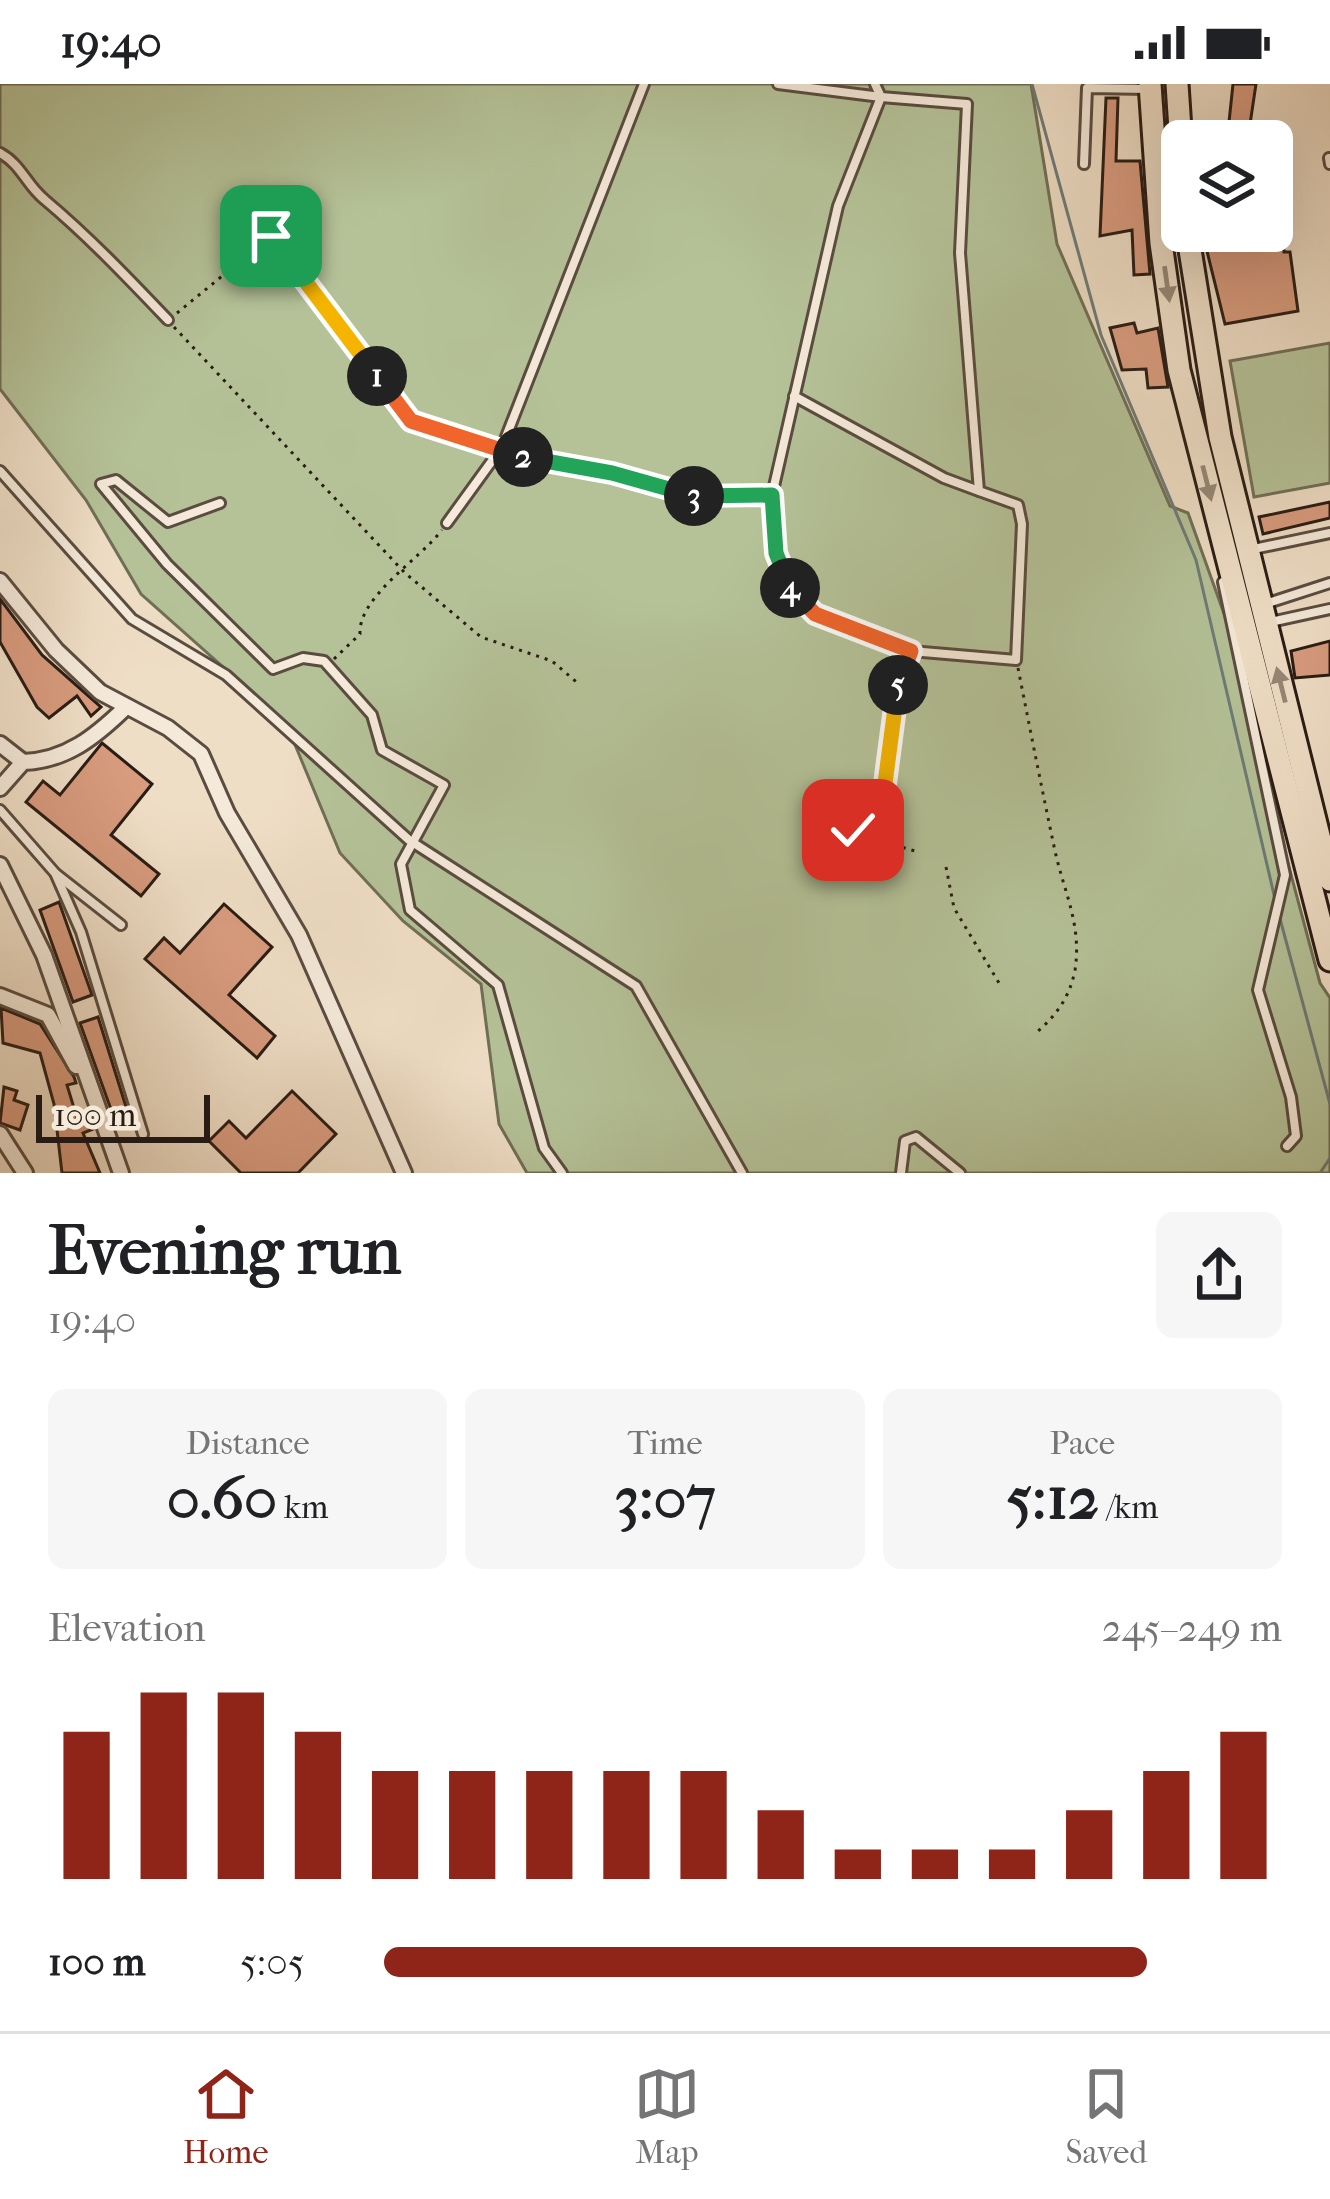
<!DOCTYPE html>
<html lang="en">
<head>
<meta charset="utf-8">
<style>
  body { margin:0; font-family:"IM FELL French Canon",serif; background:#f6f6f6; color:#202124; height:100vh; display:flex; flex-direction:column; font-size:45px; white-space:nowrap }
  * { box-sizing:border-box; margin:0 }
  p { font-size:39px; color:#757577 }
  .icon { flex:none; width:66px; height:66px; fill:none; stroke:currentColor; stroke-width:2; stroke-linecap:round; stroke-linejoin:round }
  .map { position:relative; height:1089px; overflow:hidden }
  .side { display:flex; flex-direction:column; background:#fff; flex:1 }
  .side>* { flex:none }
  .tools { position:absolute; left:1161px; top:36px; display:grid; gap:24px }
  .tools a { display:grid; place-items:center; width:132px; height:132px; border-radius:18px; background:#fff; box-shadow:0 12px 48px #0002; font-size:60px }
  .scale { position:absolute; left:36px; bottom:30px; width:174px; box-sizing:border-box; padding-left:12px; border:6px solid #291c14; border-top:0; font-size:33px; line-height:42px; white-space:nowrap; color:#291c14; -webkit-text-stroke:9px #f5eada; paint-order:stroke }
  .pin { position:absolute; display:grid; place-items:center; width:102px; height:102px; color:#fff; margin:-51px; border-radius:24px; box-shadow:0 6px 18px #0006 }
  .km { position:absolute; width:60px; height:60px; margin:-30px; border-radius:50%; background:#222; color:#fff; font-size:33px; line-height:60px; text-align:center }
  .round { display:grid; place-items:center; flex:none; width:126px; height:126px; border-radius:18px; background:#f6f6f6 }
  .summary { display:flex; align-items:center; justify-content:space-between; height:204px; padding:0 48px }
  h1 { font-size:66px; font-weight:800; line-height:90px }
  .figures { display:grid; grid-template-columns:repeat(3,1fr); gap:18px; height:204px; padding:12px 48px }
  .figures div { display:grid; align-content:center; border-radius:18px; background:#f6f6f6; text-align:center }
  .figures b { font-size:60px; font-weight:800 }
  .figures small { font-size:33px; font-weight:400 }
  .figures p { font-size:33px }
  .chart { height:336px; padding:24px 48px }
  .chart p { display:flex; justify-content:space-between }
  .chart svg { width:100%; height:216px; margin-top:12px; stroke:#8f2418; stroke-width:6 }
  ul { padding:0 48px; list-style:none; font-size:39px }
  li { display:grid; grid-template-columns:192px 144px 1fr; align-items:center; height:90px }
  li i { height:30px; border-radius:15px; background:#8f2418 }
  .status { display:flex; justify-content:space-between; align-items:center; height:84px; padding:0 60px; background:#fff; direction:ltr }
  .status svg { height:33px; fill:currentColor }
  .tab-bar { display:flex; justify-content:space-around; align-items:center; height:168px; border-top:3px solid #e0e0e0; background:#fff; font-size:33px; color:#757577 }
  .tab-bar a { display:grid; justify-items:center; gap:6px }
  .tab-bar .current { color:#8f2418 }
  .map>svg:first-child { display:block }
  .green { fill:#b5c298; stroke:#6f6f56; stroke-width:3 }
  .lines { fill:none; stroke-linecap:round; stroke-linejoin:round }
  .stream { stroke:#6d7b77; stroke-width:3 }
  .building { fill:#d89b7e; stroke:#291c14; stroke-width:3 }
  .service-casing { stroke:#5a4c40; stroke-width:14 }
  .minor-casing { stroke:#5a4c40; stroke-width:20 }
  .primary-casing { stroke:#291c14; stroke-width:27 }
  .path { stroke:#291c14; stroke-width:3; stroke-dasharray:3 6; stroke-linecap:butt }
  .service { stroke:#f5eada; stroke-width:8 }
  .minor { stroke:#f5eada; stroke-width:14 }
  .primary { stroke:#efdec6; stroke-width:21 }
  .oneway { fill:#968776 }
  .split-1-casing { stroke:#fff; stroke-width:24 }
  .split-2-casing { stroke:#fff; stroke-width:24 }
  .split-3-casing { stroke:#fff; stroke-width:24 }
  .split-4-casing { stroke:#fff; stroke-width:24 }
  .split-5-casing { stroke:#fff; stroke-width:24 }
  .split-6-casing { stroke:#fff; stroke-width:24 }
  .split-1 { stroke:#f5b400; stroke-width:15 }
  .split-2 { stroke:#f0652b; stroke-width:15 }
  .split-3 { stroke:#22a559; stroke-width:15 }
  .split-4 { stroke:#22a559; stroke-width:15 }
  .split-5 { stroke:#f0652b; stroke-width:15 }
  .split-6 { stroke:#f5b400; stroke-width:15 }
</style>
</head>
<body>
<div class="status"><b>19:40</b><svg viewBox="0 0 49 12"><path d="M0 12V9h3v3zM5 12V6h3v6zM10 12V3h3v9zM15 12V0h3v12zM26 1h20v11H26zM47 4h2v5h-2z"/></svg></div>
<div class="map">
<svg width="1330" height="1089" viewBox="0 0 1330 1089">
  <rect width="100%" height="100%" fill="#efdec6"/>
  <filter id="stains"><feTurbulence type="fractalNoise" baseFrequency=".00167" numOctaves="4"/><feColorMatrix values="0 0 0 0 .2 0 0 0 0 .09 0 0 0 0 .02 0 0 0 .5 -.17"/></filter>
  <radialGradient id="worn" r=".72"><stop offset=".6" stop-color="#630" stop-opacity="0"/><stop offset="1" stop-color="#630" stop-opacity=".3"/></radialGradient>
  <g class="green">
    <polygon points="0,0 1031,0 1057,160 1170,422 1188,429 1252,608 1282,757 1320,899 1330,914 1330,1089 527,1089 499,1040 481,900 403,837 340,769 286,639 141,510 86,416 0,305"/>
    <polygon points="1330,259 1330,399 1254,413 1230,277"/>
  </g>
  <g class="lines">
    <g class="stream">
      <polyline points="1032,0 1101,251 1196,476 1275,815"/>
      <polyline points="1279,831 1330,1020"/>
      <polyline points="1320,1089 1330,1074"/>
    </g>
  </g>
  <g class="building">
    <polygon points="1233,0 1256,0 1249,47 1282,50 1281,57 1227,57"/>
    <polygon points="1106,14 1118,14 1116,77 1140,77 1150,190 1134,191 1132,146 1100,152"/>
    <polygon points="1272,80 1280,80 1284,168 1290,168 1298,227 1225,240 1202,147 1272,147"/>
    <polygon points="1134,239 1137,249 1158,244 1168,303 1148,304 1146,285 1122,286 1110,244"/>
    <polygon points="1330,418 1330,434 1263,450 1259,433"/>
    <polygon points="0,515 42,571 101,623 91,632 77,612 49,634 37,623 0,558"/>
    <polygon points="1330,557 1330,591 1295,594 1291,567"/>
    <polygon points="102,659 152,700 111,751 159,790 141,812 26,718 43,697 60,711"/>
    <polygon points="59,818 92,911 73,918 40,826"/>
    <polygon points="224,820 272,863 229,911 275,952 257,974 145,875 164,854 180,869"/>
    <polygon points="1,924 40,940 74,993 76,999 67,1001 77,1034 89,1031 93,1045 83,1049 100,1089 62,1089 54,1020 40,969 3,959"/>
    <polygon points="98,933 127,1026 113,1031 80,939"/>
    <polygon points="4,1003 17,1007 14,1016 28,1021 20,1046 0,1039"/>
    <polygon points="292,1007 336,1050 298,1089 241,1089 209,1057 229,1037 246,1054"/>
  </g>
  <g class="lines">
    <defs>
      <g id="service">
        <polyline points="875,0 881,13 967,20 960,169 979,407 1018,421 1022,440 1016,576 911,567"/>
        <path d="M0,69c22,12 26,32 45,47 44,37 83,78 123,120"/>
        <polyline points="1329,74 1330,80"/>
        <polyline points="1084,80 1087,4 1149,5"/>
        <polyline points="794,312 944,394 979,407"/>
        <polyline points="0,387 132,535 226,591 409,756 636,902 742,1089"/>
        <polyline points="772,411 838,122 881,13 778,0"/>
        <polyline points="220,419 168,438 116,396 101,400 167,480 273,585 303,574 324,577 372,631 382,666 444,701 401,780 410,826 498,901 544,1064 562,1089"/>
        <polyline points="447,439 502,363 644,0"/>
        <polyline points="1249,466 1330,449"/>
        <polyline points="1223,498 1285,791 1258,906 1291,1013 1296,1052 1287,1062"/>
        <polyline points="1262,521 1330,499"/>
        <polyline points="1266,539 1330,525"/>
        <polyline points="0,726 55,789 81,848 143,1050"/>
        <polyline points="56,790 121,841"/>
        <polyline points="901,1089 905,1057 916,1053 960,1089"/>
      </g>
      <g id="minor">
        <polyline points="0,497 56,566 100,608 168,644 201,670 227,729 299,851 404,1089"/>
        <polyline points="0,660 23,678"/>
        <path d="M0,704l23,-26c43,-1 73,-26 102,-54"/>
        <polyline points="0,781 44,871 121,1089"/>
        <polyline points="0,912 48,931 76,982"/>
        <polyline points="0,1050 25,1089"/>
      </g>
      <g id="primary">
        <polyline points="1150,0 1161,159 1179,286 1330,876"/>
        <polyline points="1177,0 1182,76"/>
        <polyline points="1187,147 1220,353 1330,796"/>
      </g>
    </defs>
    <use href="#service" class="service-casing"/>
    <use href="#minor" class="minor-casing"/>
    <use href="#primary" class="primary-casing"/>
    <g class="path">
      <polyline points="177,229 271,152 411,337 457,356 493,362"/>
      <polyline points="174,243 405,489 481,553 552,577 580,601"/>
      <polyline points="508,366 677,409 762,411"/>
      <path d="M772,423c1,100 45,108 128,140"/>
      <path d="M334,575l26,-25c-2,-37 59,-74 82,-104"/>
      <path d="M1018,584c12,61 24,122 37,183 9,41 27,74 20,119 -5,26 -18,45 -38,62"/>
      <polyline points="879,747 877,756 915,767"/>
      <polyline points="825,759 841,758 853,746 879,745 895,611 908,576"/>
      <polyline points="946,783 954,824 999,899"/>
    </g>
    <use href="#service" class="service"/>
    <use href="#minor" class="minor"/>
    <use href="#primary" class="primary"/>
  </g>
  <defs><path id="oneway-solid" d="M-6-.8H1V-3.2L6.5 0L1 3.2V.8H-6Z" transform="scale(3)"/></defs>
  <g class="oneway">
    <use href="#oneway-solid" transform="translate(1167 200) rotate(82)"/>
    <use href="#oneway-solid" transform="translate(1207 399) rotate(76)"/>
    <use href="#oneway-solid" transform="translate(1281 601) rotate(-104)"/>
  </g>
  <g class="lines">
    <defs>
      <polyline id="split-1" points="271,152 377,292"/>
      <polyline id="split-2" points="377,292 411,337 523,373"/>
      <polyline id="split-3" points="523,373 612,389 694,412"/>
      <polyline id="split-4" points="694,412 772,411 776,469 790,504"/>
      <polyline id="split-5" points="790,504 815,530 911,567 898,601"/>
      <polyline id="split-6" points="853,746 879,745 898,601"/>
    </defs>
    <use href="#split-1" class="split-1-casing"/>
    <use href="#split-2" class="split-2-casing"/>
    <use href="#split-3" class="split-3-casing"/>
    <use href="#split-4" class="split-4-casing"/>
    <use href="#split-5" class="split-5-casing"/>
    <use href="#split-6" class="split-6-casing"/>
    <use href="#split-1" class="split-1"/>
    <use href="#split-2" class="split-2"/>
    <use href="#split-3" class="split-3"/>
    <use href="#split-4" class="split-4"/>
    <use href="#split-5" class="split-5"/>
    <use href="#split-6" class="split-6"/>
  </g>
  <rect width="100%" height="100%" filter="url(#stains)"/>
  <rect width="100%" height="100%" fill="url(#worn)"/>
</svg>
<div class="tools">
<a><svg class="icon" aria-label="layers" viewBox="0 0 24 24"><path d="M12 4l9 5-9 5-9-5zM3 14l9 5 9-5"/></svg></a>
</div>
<div class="scale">100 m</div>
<div class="pin" style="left:271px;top:152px;background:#1e9e55"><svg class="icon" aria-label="arrive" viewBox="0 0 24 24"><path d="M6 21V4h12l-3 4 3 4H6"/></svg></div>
<div class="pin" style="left:853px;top:746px;background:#d93025"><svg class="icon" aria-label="check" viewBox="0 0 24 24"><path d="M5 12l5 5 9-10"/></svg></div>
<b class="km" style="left:377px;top:292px">1</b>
<b class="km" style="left:523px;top:373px">2</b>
<b class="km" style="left:694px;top:412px">3</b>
<b class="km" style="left:790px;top:504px">4</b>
<b class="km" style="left:898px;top:601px">5</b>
</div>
<section class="side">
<div class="summary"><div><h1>Evening run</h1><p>19:40</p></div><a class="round"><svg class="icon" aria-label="share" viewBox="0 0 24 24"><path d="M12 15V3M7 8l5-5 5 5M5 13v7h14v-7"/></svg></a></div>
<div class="figures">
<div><p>Distance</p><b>0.60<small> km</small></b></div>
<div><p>Time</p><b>3:07</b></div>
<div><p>Pace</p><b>5:12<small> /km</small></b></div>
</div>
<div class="chart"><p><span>Elevation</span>245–249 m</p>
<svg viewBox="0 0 160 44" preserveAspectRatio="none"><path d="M5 44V14M15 44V6M25 44V6M35 44V14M45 44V22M55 44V22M65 44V22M75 44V22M85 44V22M95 44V30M105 44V38M115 44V38M125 44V38M135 44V30M145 44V22M155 44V14"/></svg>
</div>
<ul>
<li><b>100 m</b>5:05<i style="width:85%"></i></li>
</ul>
</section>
<nav class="tab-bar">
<a class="current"><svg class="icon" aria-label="home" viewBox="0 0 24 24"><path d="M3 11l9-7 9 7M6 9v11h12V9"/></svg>Home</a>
<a><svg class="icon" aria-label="map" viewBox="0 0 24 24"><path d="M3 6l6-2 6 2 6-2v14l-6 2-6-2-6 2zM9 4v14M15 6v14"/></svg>Map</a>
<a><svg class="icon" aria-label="saved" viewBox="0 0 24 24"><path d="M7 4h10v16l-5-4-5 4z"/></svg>Saved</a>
</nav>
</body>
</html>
